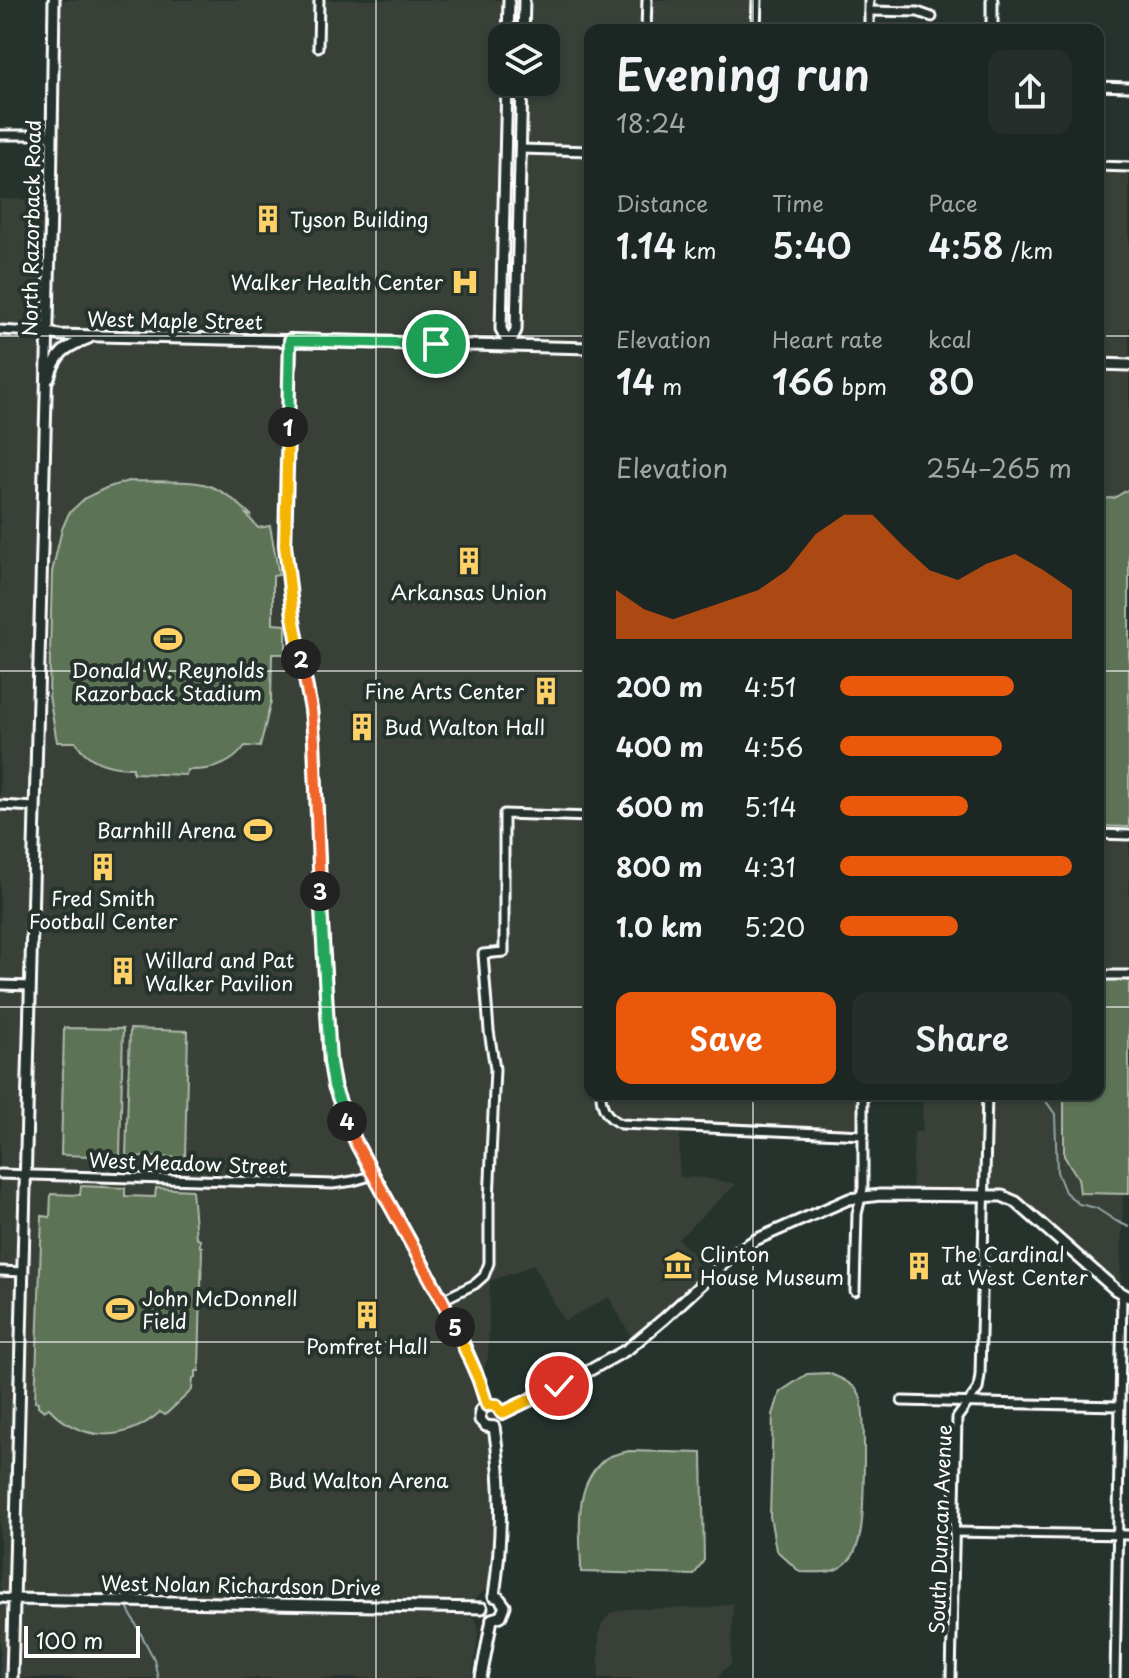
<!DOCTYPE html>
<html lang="en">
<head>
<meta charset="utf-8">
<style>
  body { margin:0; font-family:"Playpen Sans",sans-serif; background:#252e2a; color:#f1f3f6; height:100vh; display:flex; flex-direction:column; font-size:30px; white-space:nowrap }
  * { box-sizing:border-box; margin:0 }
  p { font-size:26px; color:#a0a5a5 }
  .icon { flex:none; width:44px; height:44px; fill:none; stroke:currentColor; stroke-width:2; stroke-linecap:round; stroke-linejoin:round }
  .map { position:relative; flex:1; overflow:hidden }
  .details { position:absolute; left:584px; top:24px; width:520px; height:1076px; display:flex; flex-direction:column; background:#1c2622; border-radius:16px; box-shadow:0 2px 6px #0004,0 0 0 2px #3a4340 }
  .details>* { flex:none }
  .tools { position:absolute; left:488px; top:24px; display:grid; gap:16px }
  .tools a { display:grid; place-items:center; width:72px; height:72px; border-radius:16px; background:#1c2622; box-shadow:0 2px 6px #0004,0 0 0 2px #3a4340; font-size:40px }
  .scale { position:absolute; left:24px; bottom:20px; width:116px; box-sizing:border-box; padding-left:8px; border:4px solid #fff; border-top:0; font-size:22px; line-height:28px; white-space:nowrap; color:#fff; -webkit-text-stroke:6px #26332d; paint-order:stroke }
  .pin { position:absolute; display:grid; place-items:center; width:68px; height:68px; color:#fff; margin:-34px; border:4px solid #fff; border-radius:50%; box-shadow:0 2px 8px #0007 }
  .km { position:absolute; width:40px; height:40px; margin:-20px; border-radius:50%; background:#222; color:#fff; font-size:22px; line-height:40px; text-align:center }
  .round { display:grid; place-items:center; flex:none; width:84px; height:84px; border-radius:16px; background:#252e2a }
  .head { display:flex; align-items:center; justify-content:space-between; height:136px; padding:0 32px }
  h1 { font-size:44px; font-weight:600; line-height:60px }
  .metrics { display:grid; grid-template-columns:repeat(3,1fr); gap:12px; height:136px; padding:8px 32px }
  .metrics div { display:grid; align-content:center }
  .metrics b { font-size:34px; font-weight:600 }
  .metrics small { font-size:22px; font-weight:400 }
  .metrics p { font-size:22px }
  .chart { height:224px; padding:16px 32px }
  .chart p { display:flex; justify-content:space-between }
  .chart svg { width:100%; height:144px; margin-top:8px; fill:#ea580c; opacity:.7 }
  .primary-button { display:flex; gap:16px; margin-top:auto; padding:16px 32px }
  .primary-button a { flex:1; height:92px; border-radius:16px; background:#ea580c; color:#fff; font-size:32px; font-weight:600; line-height:92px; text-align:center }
  .primary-button a+a { background:#252e2a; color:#f1f3f6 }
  ul { padding:0 32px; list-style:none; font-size:26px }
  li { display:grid; grid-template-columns:128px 96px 1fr; align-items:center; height:60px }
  li i { height:20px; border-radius:10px; background:#ea580c }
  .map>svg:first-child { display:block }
  .built { fill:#393f37; fill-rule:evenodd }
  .green { fill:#5c7357; stroke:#aeb9ab; stroke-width:2 }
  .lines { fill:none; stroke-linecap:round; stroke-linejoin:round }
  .stream { stroke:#92a7a9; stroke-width:2 }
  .street-casing { stroke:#fff; stroke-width:13 }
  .secondary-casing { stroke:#fff; stroke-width:15 }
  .street { stroke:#26332d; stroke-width:7 }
  .secondary { stroke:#26332d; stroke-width:9 }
  .split-1-casing { stroke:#fff; stroke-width:16 }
  .split-2-casing { stroke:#fff; stroke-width:16 }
  .split-3-casing { stroke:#fff; stroke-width:16 }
  .split-4-casing { stroke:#fff; stroke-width:16 }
  .split-5-casing { stroke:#fff; stroke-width:16 }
  .split-6-casing { stroke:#fff; stroke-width:16 }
  .split-1 { stroke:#22a559; stroke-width:10 }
  .split-2 { stroke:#f5b400; stroke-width:10 }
  .split-3 { stroke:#f0652b; stroke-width:10 }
  .split-4 { stroke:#22a559; stroke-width:10 }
  .split-5 { stroke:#f0652b; stroke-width:10 }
  .split-6 { stroke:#f5b400; stroke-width:10 }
  .grid { fill:none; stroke:#fff; stroke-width:2; stroke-opacity:0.55 }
  .labels { text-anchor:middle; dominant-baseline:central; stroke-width:8; stroke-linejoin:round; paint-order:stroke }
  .poi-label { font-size:20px; fill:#fff; stroke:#26332d; text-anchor:start }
  .street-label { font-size:20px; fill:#fff; stroke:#26332d }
</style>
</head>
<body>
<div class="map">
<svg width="1129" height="1678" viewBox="0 0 1129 1678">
  <rect width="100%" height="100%" fill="#26332d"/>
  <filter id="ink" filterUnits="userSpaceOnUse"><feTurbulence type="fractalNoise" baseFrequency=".0125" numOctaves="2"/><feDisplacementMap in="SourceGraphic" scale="16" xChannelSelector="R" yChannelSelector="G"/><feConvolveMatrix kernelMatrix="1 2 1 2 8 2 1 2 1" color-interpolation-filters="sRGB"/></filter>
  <g filter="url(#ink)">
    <g class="built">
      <path d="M54,0h703v27l54,1v2h-221v1064h273l1,41 -184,-9 -1,42 1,9 25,1 31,6 -58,55 34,36 -77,69 -26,-47 -45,24 -31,-57 -14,7 -29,10 -2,77 -9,22 12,24 5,1 6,8 -1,9 -7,6 4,25 -1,125 -36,36 11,3 4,3 3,9 -7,49h-472v-1479l50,1zM502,38h44v44h-44z"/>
      <polygon points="1098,166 1129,167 1129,975 1098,975"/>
      <polygon points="923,1094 1064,1094 1064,1156 1078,1178 1080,1192 1123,1194 1120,1293 1002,1196 912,1195 914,1132 922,1132"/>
      <polygon points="733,1603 731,1665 723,1670 718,1678 599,1678 599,1635 602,1623 611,1613 626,1609 710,1608"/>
    </g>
    <g class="green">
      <path d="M128,481c23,1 48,-1 70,2 21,3 39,19 54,33l-6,-2 12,14 12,-2 9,49 -6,1v48l13,1v29h-14l-1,47 -11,46 -15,-1c-14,20 -35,25 -58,24l-1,5 -53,-2v-5c-23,0 -45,-5 -57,-26h-19l-8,-46 3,-124 10,-43 7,-16 16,-15 21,-10z"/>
      <polygon points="1129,489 1129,827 1098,826 1098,499 1114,498"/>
      <polygon points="1098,975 1129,975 1129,1194 1080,1193 1078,1178 1064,1156 1064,1094 1098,1094"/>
      <polygon points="64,1028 123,1029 120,1157 61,1155"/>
      <polygon points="130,1029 188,1031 185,1158 126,1156"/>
      <path d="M81,1186l44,2v8l30,1 1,-9 36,2 4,48 4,2v7h2l-3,124h-3v6l-3,1 -1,12 -27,25 -5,-3c-34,30 -79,31 -111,-4l-5,3 -6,-5v-4h-3l7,-186 8,1 1,-23 29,1z"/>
      <path d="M828,1373c10,4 25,10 31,20 8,13 5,124 1,142 -1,6 -5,18 -9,23 -14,18 -32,14 -51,14l-24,-22 -6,-34 3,-101 7,-23 27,-18z"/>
      <path d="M629,1451l73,2 2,107 -10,15 -113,-3c0,-38 -10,-86 24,-113 7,-5 17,-6 24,-8z"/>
    </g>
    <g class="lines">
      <g class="stream">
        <polyline points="1041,1094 1055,1114 1057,1172 1065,1192 1079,1204 1096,1208 1116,1221 1129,1227"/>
        <polyline points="128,1609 154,1659 158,1678"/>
      </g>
      <defs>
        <g id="street">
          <polyline points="869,11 918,12 932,17"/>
          <polyline points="646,30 647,0"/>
          <polyline points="756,30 757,0"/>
          <polyline points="869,30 869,0"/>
          <polyline points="318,47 319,0"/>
          <polyline points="1098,86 1129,87"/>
          <polyline points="0,135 52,135"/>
          <polyline points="521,149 590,151"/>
          <polyline points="1098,166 1129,167"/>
          <polyline points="0,330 47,333"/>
          <polyline points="0,805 35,807"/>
          <polyline points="1098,834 1129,835"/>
          <polyline points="1098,975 1129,975"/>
          <polyline points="0,985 30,986"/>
          <path d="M601,1094c0,14 6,24 20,30l243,11"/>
          <polyline points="0,1174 333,1184 353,1181 374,1175"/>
          <polyline points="0,1271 23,1272"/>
          <polyline points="855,1291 857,1214 863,1188 863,1094"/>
          <polyline points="442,1300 475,1284 484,1276 489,1263 489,1201 495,1069 489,1031 483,954 504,952 504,814 590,817"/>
          <polyline points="902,1401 1119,1406"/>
          <polyline points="954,1532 1129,1535"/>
          <polyline points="0,1598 13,1599"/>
          <polyline points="951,1678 957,1418 978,1389 980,1375 987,1094"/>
          <polyline points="1115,1678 1122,1295"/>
        </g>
        <g id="secondary">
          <polyline points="992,30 992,0"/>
          <polyline points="508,38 509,0"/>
          <polyline points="523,38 524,0"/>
          <polyline points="507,82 501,329 509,345"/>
          <polyline points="47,333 59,335 590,348"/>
          <path d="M290,340l-5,205 8,71 18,93 3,31 7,162 9,160c7,51 31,90 56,135 36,67 79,135 101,208"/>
          <polyline points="509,345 516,330 522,82"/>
          <polyline points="1098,364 1129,365"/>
          <path d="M49,378c7,-25 16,-31 40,-40"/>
          <polyline points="487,1405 480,1411 480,1420 486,1426 494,1427"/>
          <polyline points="502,1413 585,1373 628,1349 665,1318 736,1252 755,1240 849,1199 880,1195 1002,1196 1016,1202 1116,1290 1129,1297"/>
          <path d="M494,1427c9,55 8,114 0,169"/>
          <polyline points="13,1599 482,1608"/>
          <polyline points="492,1619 501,1616 505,1606 499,1598 494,1596"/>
          <polyline points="12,1678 51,208 54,0"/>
          <polyline points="481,1678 492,1619"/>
        </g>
      </defs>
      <use href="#street" class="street-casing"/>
      <use href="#secondary" class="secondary-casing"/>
      <use href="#street" class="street"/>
      <use href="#secondary" class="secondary"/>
    </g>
  </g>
  <g class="lines" filter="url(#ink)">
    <defs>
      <polyline id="split-1" points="288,427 290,340 436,344"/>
      <polyline id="split-2" points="288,427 285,545 293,616 301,659"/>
      <polyline id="split-3" points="301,659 311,709 314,740 320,891"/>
      <polyline id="split-4" points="320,891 330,1062 334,1086 347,1121"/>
      <polyline id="split-5" points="347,1121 357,1145 442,1300 455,1327"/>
      <polyline id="split-6" points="455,1327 479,1380 487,1405 496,1405 502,1413 559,1386"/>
    </defs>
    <use href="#split-1" class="split-1-casing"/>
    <use href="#split-2" class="split-2-casing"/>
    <use href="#split-3" class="split-3-casing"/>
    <use href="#split-4" class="split-4-casing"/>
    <use href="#split-5" class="split-5-casing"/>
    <use href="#split-6" class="split-6-casing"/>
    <use href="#split-1" class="split-1"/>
    <use href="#split-2" class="split-2"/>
    <use href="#split-3" class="split-3"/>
    <use href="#split-4" class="split-4"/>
    <use href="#split-5" class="split-5"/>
    <use href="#split-6" class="split-6"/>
  </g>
  <path class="grid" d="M376,0v1678M753,0v30M0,336h590M1098,336h31M0,671h590M1098,671h31M0,1007h590M1098,1007h31M753,1094v584M0,1342h1129"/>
  <defs>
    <symbol id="building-bare" viewBox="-9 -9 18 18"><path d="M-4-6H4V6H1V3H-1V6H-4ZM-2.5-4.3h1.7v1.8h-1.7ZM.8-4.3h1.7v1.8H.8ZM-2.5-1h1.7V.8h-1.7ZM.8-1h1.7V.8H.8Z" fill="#ffd166" stroke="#26332d" stroke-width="2.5" paint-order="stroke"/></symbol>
    <symbol id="hospital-bare" viewBox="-9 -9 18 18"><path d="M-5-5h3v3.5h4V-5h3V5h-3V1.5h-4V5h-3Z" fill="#ffd166" stroke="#26332d" stroke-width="2.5" paint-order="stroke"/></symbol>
    <symbol id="stadium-bare" viewBox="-9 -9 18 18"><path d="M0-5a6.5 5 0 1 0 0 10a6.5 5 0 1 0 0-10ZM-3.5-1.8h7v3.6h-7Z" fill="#ffd166" stroke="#26332d" stroke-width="2.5" paint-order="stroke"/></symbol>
    <symbol id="museum-bare" viewBox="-9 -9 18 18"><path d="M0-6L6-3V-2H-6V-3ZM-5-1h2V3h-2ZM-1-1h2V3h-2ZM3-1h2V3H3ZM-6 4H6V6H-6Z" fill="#ffd166" stroke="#26332d" stroke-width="2.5" paint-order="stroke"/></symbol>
  </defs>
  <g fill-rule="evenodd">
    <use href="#building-bare" x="248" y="199" width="40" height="40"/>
    <use href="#hospital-bare" x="445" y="262" width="40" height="40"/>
    <use href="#building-bare" x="449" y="541" width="40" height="40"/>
    <use href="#stadium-bare" x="148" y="619" width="40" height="40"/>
    <use href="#building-bare" x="526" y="671" width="40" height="40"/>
    <use href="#building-bare" x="342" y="707" width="40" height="40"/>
    <use href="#stadium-bare" x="238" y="810" width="40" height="40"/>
    <use href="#building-bare" x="83" y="847" width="40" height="40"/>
    <use href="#building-bare" x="103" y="951" width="40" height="40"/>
    <use href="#museum-bare" x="658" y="1245" width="40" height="40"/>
    <use href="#building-bare" x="899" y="1246" width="40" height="40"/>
    <use href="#stadium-bare" x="100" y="1289" width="40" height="40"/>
    <use href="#building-bare" x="347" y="1295" width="40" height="40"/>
    <use href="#stadium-bare" x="226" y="1460" width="40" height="40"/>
  </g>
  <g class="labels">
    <g class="poi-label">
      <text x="290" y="219">Tyson Building</text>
      <text x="443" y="282" text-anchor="end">Walker Health Center</text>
      <text x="469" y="592" text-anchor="middle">Arkansas Union</text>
      <text x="168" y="670" text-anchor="middle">Donald W. Reynolds<tspan x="168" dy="23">Razorback Stadium</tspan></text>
      <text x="524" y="691" text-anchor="end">Fine Arts Center</text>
      <text x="384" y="727">Bud Walton Hall</text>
      <text x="236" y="830" text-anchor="end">Barnhill Arena</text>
      <text x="103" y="898" text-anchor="middle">Fred Smith<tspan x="103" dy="23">Football Center</tspan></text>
      <text x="145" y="960">Willard and Pat<tspan x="145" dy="23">Walker Pavilion</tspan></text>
      <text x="700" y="1254">Clinton<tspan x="700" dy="23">House Museum</tspan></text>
      <text x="941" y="1254">The Cardinal<tspan x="941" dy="23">at West Center</tspan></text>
      <text x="142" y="1298">John McDonnell<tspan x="142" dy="23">Field</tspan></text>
      <text x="367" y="1346" text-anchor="middle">Pomfret Hall</text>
      <text x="268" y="1480">Bud Walton Arena</text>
    </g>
    <g class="street-label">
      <text transform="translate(31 228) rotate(-89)">North Razorback Road</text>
      <text transform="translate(175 320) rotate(1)">West Maple Street</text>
      <text transform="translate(188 1163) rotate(2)">West Meadow Street</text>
      <text transform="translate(940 1529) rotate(-88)">South Duncan Avenue</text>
      <text transform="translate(241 1585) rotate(1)">West Nolan Richardson Drive</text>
    </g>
  </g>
</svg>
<div class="tools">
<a><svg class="icon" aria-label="layers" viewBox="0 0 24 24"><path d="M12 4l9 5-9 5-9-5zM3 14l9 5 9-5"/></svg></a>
</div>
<div class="scale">100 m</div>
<div class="pin" style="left:436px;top:344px;background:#1e9e55"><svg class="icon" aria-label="arrive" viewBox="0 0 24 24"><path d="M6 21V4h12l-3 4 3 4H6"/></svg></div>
<div class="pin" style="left:559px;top:1386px;background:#d93025"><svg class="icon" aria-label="check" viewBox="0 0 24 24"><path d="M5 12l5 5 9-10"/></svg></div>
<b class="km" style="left:288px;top:427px">1</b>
<b class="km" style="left:301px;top:659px">2</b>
<b class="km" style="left:320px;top:891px">3</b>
<b class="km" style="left:347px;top:1121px">4</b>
<b class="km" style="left:455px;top:1327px">5</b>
<section class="details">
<div class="head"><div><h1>Evening run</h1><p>18:24</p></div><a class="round"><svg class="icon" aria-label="share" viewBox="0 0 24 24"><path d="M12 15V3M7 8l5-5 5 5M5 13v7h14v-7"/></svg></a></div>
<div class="metrics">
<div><p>Distance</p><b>1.14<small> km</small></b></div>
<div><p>Time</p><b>5:40</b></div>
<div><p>Pace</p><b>4:58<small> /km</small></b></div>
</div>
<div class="metrics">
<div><p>Elevation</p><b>14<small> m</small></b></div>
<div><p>Heart rate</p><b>166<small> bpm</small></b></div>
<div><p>kcal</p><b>80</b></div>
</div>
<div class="chart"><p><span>Elevation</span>254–265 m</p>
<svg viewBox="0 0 160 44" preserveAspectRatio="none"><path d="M0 44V29L10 35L20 38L30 35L40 32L50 29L60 23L70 12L80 6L90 6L100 15L110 23L120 26L130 21L140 18L150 23L160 29V44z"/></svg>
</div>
<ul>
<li><b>200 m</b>4:51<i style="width:75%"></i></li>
<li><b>400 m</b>4:56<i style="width:70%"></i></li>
<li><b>600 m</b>5:14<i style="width:55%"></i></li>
<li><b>800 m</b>4:31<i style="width:100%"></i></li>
<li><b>1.0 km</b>5:20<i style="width:51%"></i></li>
</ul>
<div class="primary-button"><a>Save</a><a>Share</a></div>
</section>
</div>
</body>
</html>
